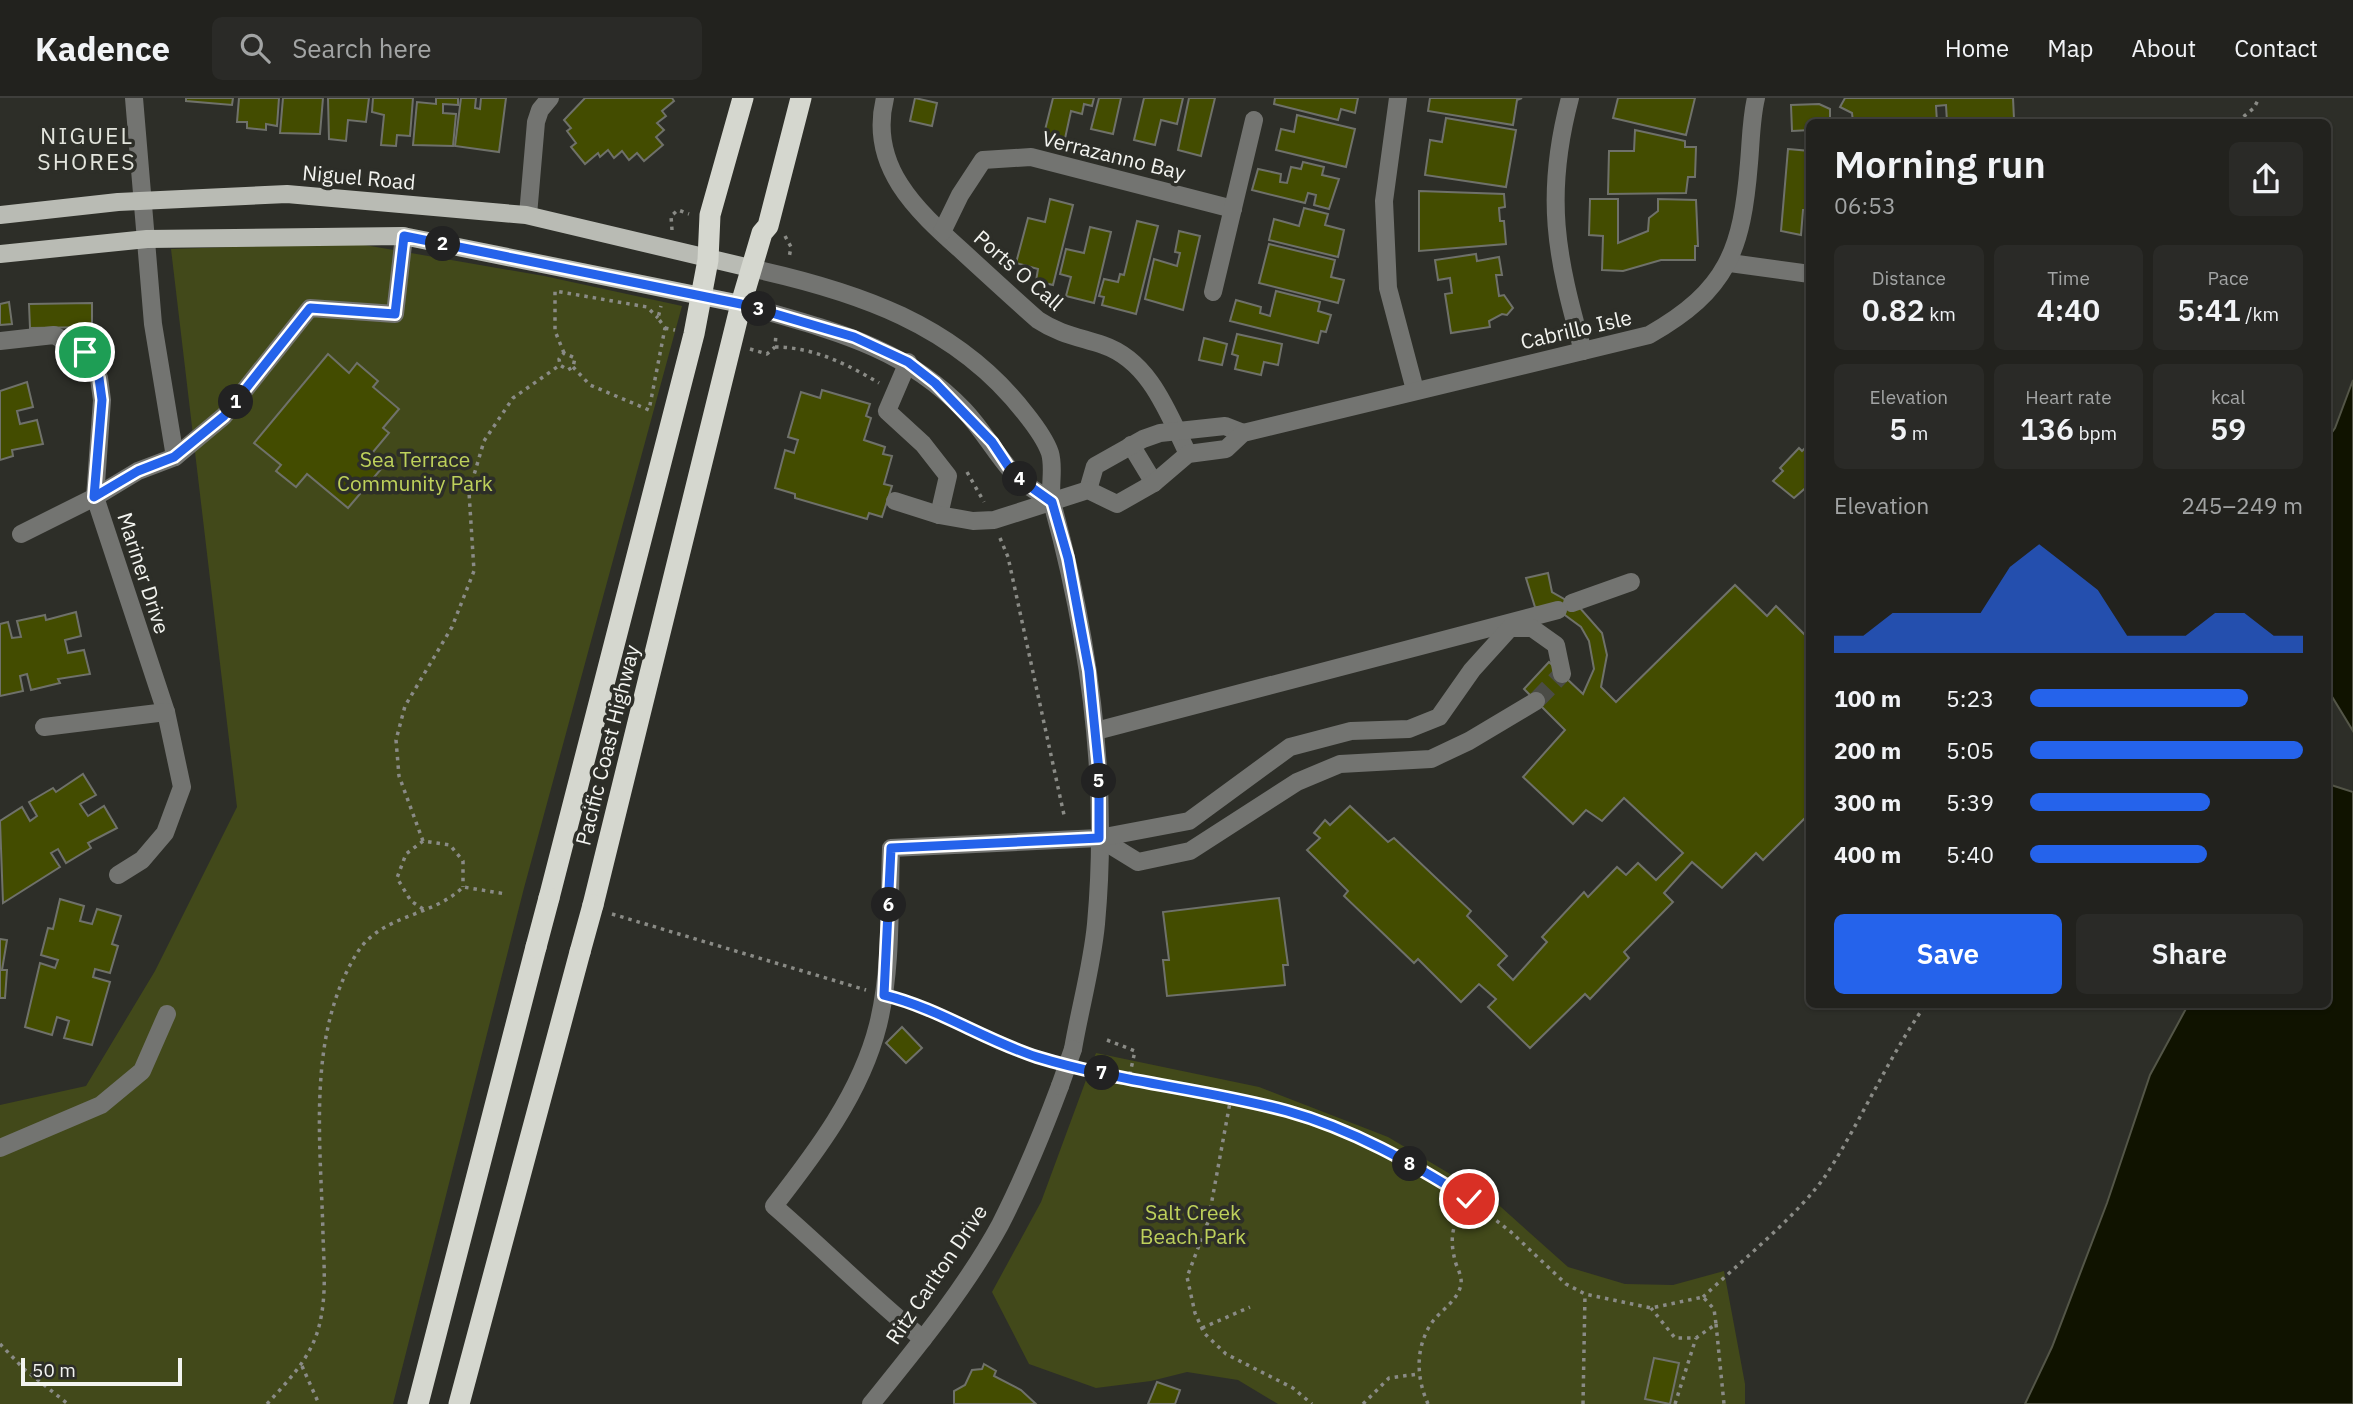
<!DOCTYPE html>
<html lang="en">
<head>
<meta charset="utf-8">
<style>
  body { margin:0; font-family:"IBM Plex Sans",sans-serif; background:#2a2a27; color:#f1f3f6; height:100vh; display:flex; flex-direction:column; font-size:26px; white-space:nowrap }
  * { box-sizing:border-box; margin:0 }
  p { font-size:23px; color:#a2a4a4 }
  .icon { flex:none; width:38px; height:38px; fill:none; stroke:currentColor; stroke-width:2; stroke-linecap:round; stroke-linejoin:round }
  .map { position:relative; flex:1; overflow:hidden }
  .drawer { position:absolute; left:1806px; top:21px; width:525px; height:889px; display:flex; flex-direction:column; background:#22221e; border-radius:10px; box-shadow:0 2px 5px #0004,0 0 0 2px #3f3f3c }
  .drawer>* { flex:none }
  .scale { position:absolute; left:21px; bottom:18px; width:161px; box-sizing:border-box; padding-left:7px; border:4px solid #f3f4f0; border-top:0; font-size:19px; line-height:24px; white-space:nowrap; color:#f3f4f0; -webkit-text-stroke:5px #2d2e28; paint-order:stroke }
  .pin { position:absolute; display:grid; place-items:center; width:60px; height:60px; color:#fff; margin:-30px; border:4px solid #fff; border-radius:50%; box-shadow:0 2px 7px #0007 }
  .km { position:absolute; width:35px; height:35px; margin:-18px; border-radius:50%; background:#222; color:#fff; font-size:19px; line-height:35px; text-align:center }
  .round { display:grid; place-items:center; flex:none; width:74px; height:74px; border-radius:10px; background:#2a2a27 }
  .summary { display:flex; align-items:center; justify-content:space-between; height:119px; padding:0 28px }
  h1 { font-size:38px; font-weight:600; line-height:52px }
  .stats { display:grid; grid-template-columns:repeat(3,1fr); gap:10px; height:119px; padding:7px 28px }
  .stats div { display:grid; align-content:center; border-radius:10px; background:#2a2a27; text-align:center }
  .stats b { font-size:30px; font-weight:600 }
  .stats small { font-size:19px; font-weight:400 }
  .stats p { font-size:19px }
  .chart { height:196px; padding:14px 28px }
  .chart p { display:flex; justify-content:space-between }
  .chart svg { width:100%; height:126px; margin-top:7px; fill:#2563eb; opacity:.7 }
  .action { display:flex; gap:14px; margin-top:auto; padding:14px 28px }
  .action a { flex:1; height:80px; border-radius:10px; background:#2563eb; color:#fff; font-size:28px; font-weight:600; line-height:80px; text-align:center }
  .action a+a { background:#2a2a27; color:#f1f3f6 }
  ul { padding:0 28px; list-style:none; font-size:23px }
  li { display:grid; grid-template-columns:112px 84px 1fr; align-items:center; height:52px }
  li i { height:18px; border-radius:9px; background:#2563eb }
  header { display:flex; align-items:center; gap:42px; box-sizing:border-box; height:98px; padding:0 35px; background:#22221e; border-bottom:2px solid #3f3f3c }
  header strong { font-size:33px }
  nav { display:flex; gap:38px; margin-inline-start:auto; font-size:24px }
  .search { width:490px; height:63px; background:#2a2a27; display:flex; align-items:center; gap:18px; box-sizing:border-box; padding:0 24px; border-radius:10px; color:#a2a4a4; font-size:26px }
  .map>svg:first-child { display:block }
  .green { fill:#42491a }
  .water { fill:#101300; stroke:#545648; stroke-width:2 }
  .building { fill:#434c00; stroke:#6f716a; stroke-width:2 }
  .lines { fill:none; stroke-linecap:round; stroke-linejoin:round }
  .minor-tunnel { stroke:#4b4c46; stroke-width:18; stroke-dasharray:18 9; stroke-linecap:butt }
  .path { stroke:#8a8b86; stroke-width:3.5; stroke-dasharray:3.5 5; stroke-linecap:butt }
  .minor { stroke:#737471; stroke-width:18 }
  .major { stroke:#b9bbb4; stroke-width:18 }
  .highway { stroke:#d5d7cf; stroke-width:21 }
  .minor-bridge { stroke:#737471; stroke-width:18 }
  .highway-bridge { stroke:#d5d7cf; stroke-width:21 }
  .route-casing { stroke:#fff; stroke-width:14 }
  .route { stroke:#2563eb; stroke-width:9 }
  .labels { text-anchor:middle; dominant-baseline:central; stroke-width:7; stroke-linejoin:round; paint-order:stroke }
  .street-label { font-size:21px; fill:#f3f4f0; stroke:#2d2e28 }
  .park-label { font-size:21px; fill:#bed15b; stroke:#2d2e28 }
  .neighbourhood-label { font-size:23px; letter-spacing:2px; fill:#e2e4dc; stroke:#2d2e28 }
</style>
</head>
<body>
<header>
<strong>Kadence</strong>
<div class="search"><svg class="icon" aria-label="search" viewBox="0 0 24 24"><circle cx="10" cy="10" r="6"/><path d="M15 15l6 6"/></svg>Search here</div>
<nav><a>Home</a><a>Map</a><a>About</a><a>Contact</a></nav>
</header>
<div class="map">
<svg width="2353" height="1306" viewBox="0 0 2353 1306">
  <rect width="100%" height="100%" fill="#2d2e28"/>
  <g class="green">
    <polygon points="353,145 544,178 682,208 524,790 393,1306 0,1306 0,1007 86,988 155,873 237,709 171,151"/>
    <polygon points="1096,955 1259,989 1388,1039 1492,1101 1568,1169 1625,1186 1673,1187 1724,1173 1745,1286 1745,1306 1278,1306 1238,1282 1187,1274 1151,1283 1096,1290 1029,1266 992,1194 1041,1104"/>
  </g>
  <g class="water">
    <polygon points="2353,282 2353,633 2328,592 2328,340 2335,330"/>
    <polygon points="2328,686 2353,694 2353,1306 2025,1306 2052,1249 2107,1105 2150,977 2188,907 2328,906"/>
  </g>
  <g class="building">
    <polygon points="186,0 233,0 232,7 186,3"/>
    <polygon points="239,0 279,0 277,28 266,26 266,32 247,30 247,24 237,24"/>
    <polygon points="283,0 323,0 320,36 280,35"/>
    <polygon points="328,0 369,0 366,24 348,22 346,43 329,41"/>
    <polygon points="373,0 413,0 410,38 397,37 396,48 381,47 384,17 372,14"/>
    <polygon points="436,0 458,0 458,7 443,6 443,15 456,16 453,48 413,47 417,4 436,6"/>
    <polygon points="461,0 476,0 475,10 480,11 481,0 506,0 499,54 455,48"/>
    <polygon points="585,0 672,0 674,3 662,13 666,18 657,25 664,32 656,39 663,47 644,63 637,55 629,62 622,53 614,60 608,52 600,59 598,55 585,66 571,49 576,45 567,33 571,30 564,22"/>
    <polygon points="915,0 937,5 932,28 910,23"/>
    <polygon points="1053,0 1094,0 1092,8 1084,6 1082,16 1071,13 1064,45 1043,40"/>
    <polygon points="1099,0 1121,0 1113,36 1091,31"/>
    <polygon points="1144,0 1183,0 1177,26 1161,22 1155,47 1134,42"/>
    <polygon points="1189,0 1215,0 1201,58 1178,52"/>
    <polygon points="1275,0 1358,0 1355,15 1341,11 1338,22 1274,6"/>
    <polygon points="1430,0 1522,0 1517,2 1513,27 1428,13"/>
    <polygon points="1618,0 1695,0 1686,37 1613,20"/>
    <polygon points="1845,0 2013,0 2014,21 1947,24 1946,7 1936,8 1937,24 1853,24 1852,15 1840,9"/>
    <polygon points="1819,6 1830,11 1830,24 1810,24 1810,32 1792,33 1791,7"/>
    <polygon points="1297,17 1355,31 1346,69 1276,52 1281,31 1294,34"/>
    <polygon points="1446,20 1516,32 1506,89 1425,77 1430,42 1442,44"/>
    <polygon points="1635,32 1685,43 1685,49 1696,49 1695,79 1688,79 1686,95 1608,96 1609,53 1634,53"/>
    <polygon points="1788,51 1810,53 1810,112 1803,112 1801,137 1781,133"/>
    <polygon points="1303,64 1324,69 1322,77 1339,81 1329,111 1314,107 1316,97 1308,95 1305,105 1252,92 1258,71 1281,76 1280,84 1287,85 1291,69 1301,71"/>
    <polygon points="1419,93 1504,96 1505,109 1499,110 1500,123 1504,123 1506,146 1419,153"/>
    <polygon points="1050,101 1073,107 1053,187 1036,183 1038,171 1016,165 1028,120 1045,124"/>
    <polygon points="1590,101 1618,101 1618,145 1648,133 1649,120 1658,113 1658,101 1696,102 1698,148 1695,148 1695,162 1661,162 1623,173 1602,172 1603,138 1589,137"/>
    <polygon points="1304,110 1328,116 1325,127 1344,132 1338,159 1269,142 1274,121 1299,128"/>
    <polygon points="1137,123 1158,128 1136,216 1102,207 1104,199 1099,198 1104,181 1118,184 1120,176 1124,177"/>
    <polygon points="1090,129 1111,134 1094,205 1066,198 1071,179 1060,176 1066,151 1084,155"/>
    <polygon points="1179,133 1200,138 1183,212 1145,201 1154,161 1177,168 1180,155 1175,154"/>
    <polygon points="1269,146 1335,162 1331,179 1344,182 1338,205 1259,185"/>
    <polygon points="1476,156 1477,163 1499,159 1502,177 1496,177 1499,198 1504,197 1513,210 1507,217 1502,216 1489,223 1490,229 1451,235 1445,196 1452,195 1450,180 1438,182 1435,162"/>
    <polygon points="1276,193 1320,204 1318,213 1331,217 1326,234 1321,233 1318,245 1230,223 1236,202 1261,209 1260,215 1270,218"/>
    <polygon points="9,204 12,226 0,227 0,206"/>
    <polygon points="92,205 92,229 30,230 29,206"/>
    <polygon points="1237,236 1282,246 1278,267 1264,264 1261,277 1235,271 1238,258 1232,256"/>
    <polygon points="1204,240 1227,246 1222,267 1199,262"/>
    <polygon points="328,256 349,275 357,265 378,283 373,289 399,311 383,330 389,335 368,360 381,371 348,410 307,376 296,389 276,373 281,367 254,345"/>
    <polygon points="27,284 33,309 17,313 20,326 37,322 43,346 12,352 13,358 0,362 0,293"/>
    <polygon points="822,292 870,306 866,318 871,320 864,342 885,349 883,356 892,358 884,386 892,388 882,419 869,415 867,421 795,400 795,396 775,390 785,352 794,355 798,342 788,339 801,294 820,300"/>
    <polygon points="1808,347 1810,386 1794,400 1773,383 1783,373 1780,370 1799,350 1802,353"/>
    <polygon points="1548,475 1552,494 1580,510 1602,535 1607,557 1601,589 1616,604 1735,487 1767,518 1776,508 1810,542 1810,715 1763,762 1756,755 1722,790 1692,764 1664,795 1673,804 1624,854 1629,860 1590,901 1585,896 1530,950 1488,909 1496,901 1479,886 1461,904 1418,861 1414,865 1344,798 1348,793 1307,752 1320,740 1314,735 1325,722 1330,727 1350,708 1388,744 1394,740 1471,813 1467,818 1507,858 1498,867 1513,882 1547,844 1542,839 1584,794 1588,799 1617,769 1626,777 1638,765 1656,782 1683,755 1624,700 1602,723 1586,712 1573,726 1523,679 1565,632 1524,591 1549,564 1583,596 1594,571 1589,543 1581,529 1558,512 1535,509 1526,480"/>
    <polygon points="76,514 81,538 65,542 68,555 84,552 90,576 58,581 60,585 31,592 27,576 20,578 23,593 0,598 0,526 8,524 12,540 21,539 17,523 45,517 46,522"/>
    <polygon points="83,676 96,697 80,706 88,718 104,708 117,730 88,745 91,750 66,765 58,751 51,755 60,769 3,805 0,723 22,709 30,723 37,718 29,704 53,690 56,694"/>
    <polygon points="1279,800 1288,867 1283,867 1285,887 1167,898 1163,862 1169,862 1163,814"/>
    <polygon points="60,801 84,808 80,823 92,826 97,811 121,818 112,846 118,848 110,875 95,871 93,879 110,884 92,947 64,940 69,923 57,919 52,937 25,929 40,865 55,870 58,862 41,857 48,830 53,831"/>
    <polygon points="0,841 7,842 2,872 7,872 5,900 0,900"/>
    <polygon points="902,929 922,950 906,965 886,945"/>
    <polygon points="1654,1260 1679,1265 1670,1306 1645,1301"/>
    <polygon points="984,1266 996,1273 994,1278 1021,1292 1036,1306 954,1306 954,1293 965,1287 972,1272 982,1271"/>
    <polygon points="1157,1284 1180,1292 1175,1306 1148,1306"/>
  </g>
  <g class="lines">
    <polyline class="minor-tunnel" points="1536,603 1562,576"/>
    <g class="path">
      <polyline points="2237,24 2254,10 2259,0"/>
      <polyline points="672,132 671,118 678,112 689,116"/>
      <polyline points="785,138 791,149 789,160"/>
      <polyline points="665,230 675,232"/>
      <path d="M775,249c38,0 72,17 104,36"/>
      <polyline points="750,251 767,256 775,249 776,236"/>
      <polyline points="564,255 555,233 555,193 647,209 658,220"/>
      <polyline points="573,269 590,287 649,312 665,230 658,220 661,208"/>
      <polyline points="967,374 984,404"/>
      <polyline points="1000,440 1008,459 1064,717"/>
      <polyline points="423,743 399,678 396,642 405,608 452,529 474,473 469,394 484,343 513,300 560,267 568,272 573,269 575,260 564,255 559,261 560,267"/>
      <polyline points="423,811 411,803 397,780 406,756 423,743 450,747 463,763 463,789"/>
      <polyline points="612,816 866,892"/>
      <polyline points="901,901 1049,962"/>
      <polyline points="1107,942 1135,953 1129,980"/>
      <polyline points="1087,972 1290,1014 1358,1038 1469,1101 1511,1134 1566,1186 1585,1196 1651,1210 1703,1199 1714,1211 1716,1226 1696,1240 1675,1240 1651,1210"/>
      <polyline points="1231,999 1208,1124 1187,1179 1195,1215 1204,1235 1226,1256 1293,1290 1312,1306"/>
      <path d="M1703,1199c37,-35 98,-84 125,-125 35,-55 60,-114 98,-168"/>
      <polyline points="1716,1226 1724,1306"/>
      <polyline points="1202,1230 1250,1209"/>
      <polyline points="0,1246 24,1271 68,1306"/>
      <polyline points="302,1268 319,1306"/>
      <path d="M267,1306c20,-22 42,-44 51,-74 9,-31 6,-63 5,-95 -2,-92 -17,-200 34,-282 24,-39 76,-36 106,-66l43,7"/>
      <polyline points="1363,1306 1389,1280 1418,1276"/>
      <path d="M1428,1306c-11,-25 -13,-52 1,-77 9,-16 27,-23 32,-42 1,-7 -2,-14 -5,-21 -8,-28 -3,-42 13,-65"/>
      <polyline points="1583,1306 1585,1196"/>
      <polyline points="1675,1306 1696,1240"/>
    </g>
    <g class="minor">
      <polyline points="134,0 153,226 175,359"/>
      <path d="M885,0c-17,68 31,112 77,153 25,23 50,46 76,69 21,14 41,17 65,25 47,16 65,68 85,109"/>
      <polyline points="1398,0 1384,103 1388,190 1415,292"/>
      <path d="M1570,0c-26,98 -14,158 13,253"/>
      <polyline points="528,117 536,24 540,12 550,0"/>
      <polyline points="942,134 960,97 983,62 1031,59 1233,111"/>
      <polyline points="1730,165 1810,176"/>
      <path d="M750,170c106,23 206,56 275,145 8,10 21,28 25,40 5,17 -2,36 3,53 37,136 56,277 43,418 -4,42 -16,84 -23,125"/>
      <polyline points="1213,194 1254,22"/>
      <path d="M741,206c84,25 160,40 223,106 19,20 31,43 49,63 10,12 27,20 39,28"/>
      <polyline points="0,243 54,237 85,254 99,280 102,302 95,399 166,614 182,689 165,735 142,762 118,777"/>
      <polyline points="908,264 887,313 923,346 948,378 939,417"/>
      <polyline points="1131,347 1154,385"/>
      <polyline points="1088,392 1095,368 1143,341 1160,335 1225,328 1243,335"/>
      <path d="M895,403l44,14 34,6 21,-1 94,-30 29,14 37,-21 34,-29 38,-5 17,-16 406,-98c79,-45 93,-85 100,-172 2,-22 2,-44 7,-65"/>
      <polyline points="21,436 95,399 138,373 175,359 224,318 310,210 395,216 404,138"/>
      <polyline points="1572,505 1631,484"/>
      <polyline points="44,629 166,614"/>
      <polyline points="1096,633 1558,512"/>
      <polyline points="1099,740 1138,764 1190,753 1297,684 1340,666 1431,661 1469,643 1536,603"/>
      <polyline points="0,1050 101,1007 142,973 167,916"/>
      <path d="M923,1241c-52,-42 -98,-89 -149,-133 42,-54 87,-113 104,-181 14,-57 11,-118 13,-177l208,-10 90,-17 101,-74 61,-16 58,-2 30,-12 33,-47 38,-42h22l24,17 6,29"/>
      <path d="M871,1306c46,-57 94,-115 129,-179 23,-45 42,-91 60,-139"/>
    </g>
    <g class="major">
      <polyline points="0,117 118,104 287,96 526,117 750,170"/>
      <polyline points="0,156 147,141 403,138 741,206"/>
    </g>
    <g class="highway">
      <polyline points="549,800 694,236 708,162 710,117 743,0"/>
      <polyline points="593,807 741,206 762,135 768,128 801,0"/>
      <polyline points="418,1306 536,849"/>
      <polyline points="459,1306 580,854"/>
    </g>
    <polyline class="minor-bridge" points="1060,988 1073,951"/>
    <g class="highway-bridge">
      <polyline points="536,849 549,800"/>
      <polyline points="580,854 593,807"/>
    </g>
  </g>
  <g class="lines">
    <defs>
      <path id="route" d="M85,254l14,26 3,22 -8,97 44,-26 36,-14 50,-41 86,-108 85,6 9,-78 337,68 113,33 54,25 27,21 57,59 22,33 38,27 16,56 21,113 10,100v67l-208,10 -7,147c54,13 100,45 153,62 82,25 168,32 250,54 65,18 125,52 182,88"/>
    </defs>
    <use href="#route" class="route-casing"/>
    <use href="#route" class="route"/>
  </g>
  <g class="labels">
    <g class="street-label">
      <text transform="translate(1114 57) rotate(14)">Verrazanno Bay</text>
      <text transform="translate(359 79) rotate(5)">Niguel Road</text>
      <text transform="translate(1019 172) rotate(41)">Ports O Call</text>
      <text transform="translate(1576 231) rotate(-13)">Cabrillo Isle</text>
      <text transform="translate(144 475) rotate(72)">Mariner Drive</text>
      <text transform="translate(607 647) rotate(-76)">Pacific Coast Highway</text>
      <text transform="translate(936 1176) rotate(-56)">Ritz Carlton Drive</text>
    </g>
    <g class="park-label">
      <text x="415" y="361">Sea Terrace<tspan x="415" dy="24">Community Park</tspan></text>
      <text x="1193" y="1114">Salt Creek<tspan x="1193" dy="24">Beach Park</tspan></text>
    </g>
    <g class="neighbourhood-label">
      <text x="87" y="37">NIGUEL<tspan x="87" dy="26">SHORES</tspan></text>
    </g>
  </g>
</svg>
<div class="scale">50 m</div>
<div class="pin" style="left:85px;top:254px;background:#1e9e55"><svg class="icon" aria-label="arrive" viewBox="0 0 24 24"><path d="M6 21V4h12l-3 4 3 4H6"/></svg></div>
<div class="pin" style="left:1469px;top:1101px;background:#d93025"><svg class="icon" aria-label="check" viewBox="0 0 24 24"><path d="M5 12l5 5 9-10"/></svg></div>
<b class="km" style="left:236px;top:304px">1</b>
<b class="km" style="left:443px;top:146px">2</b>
<b class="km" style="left:759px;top:211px">3</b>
<b class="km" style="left:1020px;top:381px">4</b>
<b class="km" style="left:1099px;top:683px">5</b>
<b class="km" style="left:889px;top:807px">6</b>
<b class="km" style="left:1102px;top:975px">7</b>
<b class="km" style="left:1410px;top:1066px">8</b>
<section class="drawer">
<div class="summary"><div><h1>Morning run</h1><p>06:53</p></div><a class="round"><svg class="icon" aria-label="share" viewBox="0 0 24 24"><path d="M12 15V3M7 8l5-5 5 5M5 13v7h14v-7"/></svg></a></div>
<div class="stats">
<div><p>Distance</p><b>0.82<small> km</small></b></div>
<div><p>Time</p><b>4:40</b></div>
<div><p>Pace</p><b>5:41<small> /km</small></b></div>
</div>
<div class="stats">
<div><p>Elevation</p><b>5<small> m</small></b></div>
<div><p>Heart rate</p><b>136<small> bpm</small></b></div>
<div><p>kcal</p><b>59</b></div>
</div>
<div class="chart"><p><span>Elevation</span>245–249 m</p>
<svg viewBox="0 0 160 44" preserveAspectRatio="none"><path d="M0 44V38L10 38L20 30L30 30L40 30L50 30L60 14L70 6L80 14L90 22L100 38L110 38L120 38L130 30L140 30L150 38L160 38V44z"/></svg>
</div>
<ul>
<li><b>100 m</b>5:23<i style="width:80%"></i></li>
<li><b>200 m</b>5:05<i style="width:100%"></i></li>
<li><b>300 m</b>5:39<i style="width:66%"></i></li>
<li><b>400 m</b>5:40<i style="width:65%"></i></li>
</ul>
<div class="action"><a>Save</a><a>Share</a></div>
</section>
</div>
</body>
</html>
